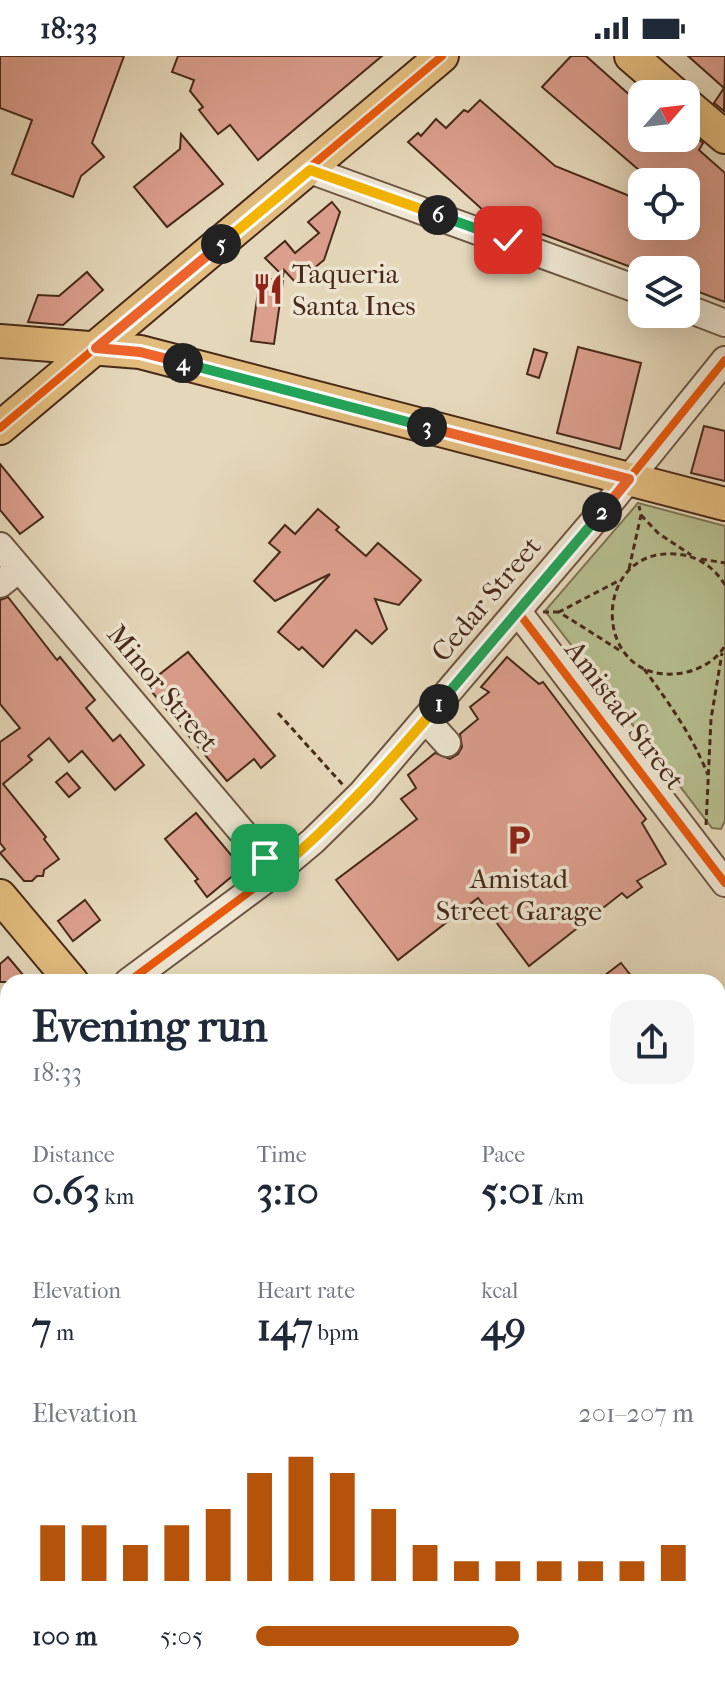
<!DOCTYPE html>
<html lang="en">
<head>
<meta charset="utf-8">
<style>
  body { margin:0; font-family:"IM FELL French Canon",serif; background:#f6f6f7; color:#1f2937; height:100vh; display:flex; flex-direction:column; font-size:30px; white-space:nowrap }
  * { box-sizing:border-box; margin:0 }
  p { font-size:26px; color:#747a83 }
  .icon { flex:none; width:44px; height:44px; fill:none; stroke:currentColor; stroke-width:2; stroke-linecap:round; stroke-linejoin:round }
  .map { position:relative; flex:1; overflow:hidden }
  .details { position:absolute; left:0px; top:918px; width:726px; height:710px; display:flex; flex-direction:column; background:#fff; border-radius:24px 24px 0 0; box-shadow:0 8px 32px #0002 }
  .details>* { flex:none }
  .needle { width:52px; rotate:62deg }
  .controls { position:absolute; left:628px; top:24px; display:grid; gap:16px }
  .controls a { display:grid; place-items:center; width:72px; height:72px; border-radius:16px; background:#fff; box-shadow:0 8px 32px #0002; font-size:40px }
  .pin { position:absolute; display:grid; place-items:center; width:68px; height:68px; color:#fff; margin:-34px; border-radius:16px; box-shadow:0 4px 12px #0006 }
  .km { position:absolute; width:40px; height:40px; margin:-20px; border-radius:50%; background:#222; color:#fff; font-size:22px; line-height:40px; text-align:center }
  .round { display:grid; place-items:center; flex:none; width:84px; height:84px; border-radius:24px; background:#f6f6f7 }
  .summary { display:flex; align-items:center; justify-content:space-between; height:136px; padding:0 32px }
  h1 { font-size:44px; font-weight:700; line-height:60px }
  .stats { display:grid; grid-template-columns:repeat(3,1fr); gap:12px; height:136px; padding:8px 32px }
  .stats div { display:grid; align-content:center }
  .stats b { font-size:40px; font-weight:700 }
  .stats small { font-size:22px; font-weight:400 }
  .stats p { font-size:22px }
  .chart { height:224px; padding:16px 32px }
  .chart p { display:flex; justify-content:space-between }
  .chart svg { width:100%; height:144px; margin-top:8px; stroke:#b45309; stroke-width:6 }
  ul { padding:0 32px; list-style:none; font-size:26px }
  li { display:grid; grid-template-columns:128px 96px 1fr; align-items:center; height:60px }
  li i { height:20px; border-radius:10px; background:#b45309 }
  .status { display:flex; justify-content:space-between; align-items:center; height:56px; padding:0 40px; background:#fff; direction:ltr }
  .status svg { height:22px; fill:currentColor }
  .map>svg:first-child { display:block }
  .green { fill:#b6be8f; stroke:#7e7454; stroke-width:2 }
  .building { fill:#dc9e8d; stroke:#472919; stroke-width:2 }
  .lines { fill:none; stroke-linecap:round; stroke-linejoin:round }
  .minor-casing { stroke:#6e5541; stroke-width:30 }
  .major-casing { stroke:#472919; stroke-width:36 }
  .path { stroke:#472919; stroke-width:3; stroke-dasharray:6 4; stroke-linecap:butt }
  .minor { stroke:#eee6d2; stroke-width:26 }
  .major { stroke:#e2bc7d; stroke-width:32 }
  .cycleway-casing { stroke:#eee6d2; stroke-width:13 }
  .cycleway { stroke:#e8590c; stroke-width:8 }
  .split-1-casing { stroke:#fff; stroke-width:16 }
  .split-2-casing { stroke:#fff; stroke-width:16 }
  .split-3-casing { stroke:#fff; stroke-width:16 }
  .split-4-casing { stroke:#fff; stroke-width:16 }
  .split-5-casing { stroke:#fff; stroke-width:16 }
  .split-6-casing { stroke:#fff; stroke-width:16 }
  .split-7-casing { stroke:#fff; stroke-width:16 }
  .split-1 { stroke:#f5b400; stroke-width:10 }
  .split-2 { stroke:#22a559; stroke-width:10 }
  .split-3 { stroke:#f0652b; stroke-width:10 }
  .split-4 { stroke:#22a559; stroke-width:10 }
  .split-5 { stroke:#f0652b; stroke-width:10 }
  .split-6 { stroke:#f5b400; stroke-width:10 }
  .split-7 { stroke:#22a559; stroke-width:10 }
  .labels { text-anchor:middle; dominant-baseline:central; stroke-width:7; stroke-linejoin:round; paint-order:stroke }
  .poi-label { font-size:28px; fill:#472919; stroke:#eee6d2; text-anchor:start }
  .street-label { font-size:28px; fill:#472919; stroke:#eee6d2 }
</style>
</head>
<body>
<div class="status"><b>18:33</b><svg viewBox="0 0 49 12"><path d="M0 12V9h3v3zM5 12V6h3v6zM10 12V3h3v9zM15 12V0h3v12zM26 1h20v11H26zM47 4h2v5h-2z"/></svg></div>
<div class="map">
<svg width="725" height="1627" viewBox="0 0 725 1627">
  <rect width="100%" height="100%" fill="#e5d8ba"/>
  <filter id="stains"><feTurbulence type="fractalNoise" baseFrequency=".0025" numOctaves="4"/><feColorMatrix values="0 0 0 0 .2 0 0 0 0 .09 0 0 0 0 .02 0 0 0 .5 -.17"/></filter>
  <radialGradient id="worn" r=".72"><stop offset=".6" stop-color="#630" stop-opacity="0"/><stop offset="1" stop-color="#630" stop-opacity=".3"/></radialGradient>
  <g class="green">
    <polygon points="638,447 725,470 725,765 721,773 712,772 545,555"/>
    <polygon points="0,1081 8,1090 8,1214 5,1217 0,1211"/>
  </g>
  <g class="building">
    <polygon points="0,0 124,0 92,87 104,101 81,120 73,141 12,118 32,64 0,52"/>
    <polygon points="178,0 382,0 258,104 230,69 218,78 199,54 203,51 190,35 194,24 172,16"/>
    <polygon points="571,0 586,0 642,50 642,82 690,82 692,78 703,87 699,94 725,117 725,246 686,231 686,214 639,214 520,170 509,159 502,167 483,159 484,155 408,86 418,77 421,80 436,63 446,72 464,54 468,56 480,44 555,110 642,145 642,170 686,170 686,126 653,126 542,31"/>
    <polygon points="688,0 725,0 724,55 714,47 724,32"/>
    <polygon points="181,78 223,128 167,171 134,131 180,93"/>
    <polygon points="332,146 340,156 324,204 296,227 284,214 283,220 265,202 285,185 295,197 319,177 308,166"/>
    <polygon points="87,216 103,234 63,269 28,266 38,239 59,240"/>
    <polygon points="260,222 283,225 274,288 251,285"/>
    <polygon points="578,291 641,307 620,393 557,377"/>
    <polygon points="534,293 547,297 539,322 527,318"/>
    <polygon points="704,370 725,375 725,425 691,417"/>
    <polygon points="0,408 43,461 20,478 0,454"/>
    <polygon points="318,453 339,471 336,474 366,500 378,487 421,524 399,549 375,543 387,573 372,588 356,574 323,611 302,591 299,594 278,576 330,518 275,545 254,525 280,496 269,487 285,469 295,478"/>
    <polygon points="8,541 57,604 60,601 95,644 86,652 113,685 120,679 144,709 115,734 82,695 69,706 49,682 28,700 32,704 3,728 46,781 44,783 59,803 44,814 43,820 37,820 32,825 24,825 0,797 5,793 0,787 0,686 20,672 0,648 0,544"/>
    <polygon points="188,596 275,700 261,712 254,703 227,725 146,629"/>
    <polygon points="507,601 539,628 543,626 646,763 642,767 666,808 637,825 642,831 627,842 622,837 529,910 478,842 398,904 336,824 417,763 401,743 416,732 408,719 435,697 450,703 458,698 462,691 460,678 478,663 470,651 489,636 481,631"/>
    <polygon points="67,717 80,732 69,741 56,726"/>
    <polygon points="196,757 242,812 207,841 195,825 198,823 165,783"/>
    <polygon points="85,844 100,864 73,885 58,865"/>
    <polygon points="8,901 29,926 0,926 0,908"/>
    <polygon points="621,907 636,926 596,926"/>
  </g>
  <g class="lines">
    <defs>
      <g id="minor">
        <polyline points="310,114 642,235"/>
        <polyline points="686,252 725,267"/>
        <polyline points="0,490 276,816"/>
        <polyline points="0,528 19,513"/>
        <polyline points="518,556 725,827"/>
        <polyline points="426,664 447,687"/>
        <polyline points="128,926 276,816 313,785 362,737 611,445 725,304"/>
        <polyline points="0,977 8,970"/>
        <polyline points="0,1250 8,1259"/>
        <polyline points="0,1346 8,1340"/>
        <polyline points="0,1558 8,1568"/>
        <polyline points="51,1620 57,1627"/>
        <polyline points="645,1620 651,1627"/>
        <polyline points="116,1627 125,1620"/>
      </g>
      <g id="major">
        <polyline points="631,0 675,38"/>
        <polyline points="686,48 725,81"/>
        <polyline points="0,285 140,296 725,448"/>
        <polyline points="0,372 442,0"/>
        <polyline points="0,840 72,926"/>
        <polyline points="718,1228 725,1222"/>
        <polyline points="718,1272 725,1267"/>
        <polyline points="194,1627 203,1620"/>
        <polyline points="250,1627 260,1620"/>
      </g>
    </defs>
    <use href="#minor" class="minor-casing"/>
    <use href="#major" class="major-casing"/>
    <g class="path">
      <polyline points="641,459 658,477 691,499"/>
      <polyline points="701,503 725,507"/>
      <polyline points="629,513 641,459 639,450"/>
      <path d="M725,529c-11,-18 -28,-30 -50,-31 -83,-6 -84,125 -1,120 19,-1 42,-11 51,-29"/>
      <polyline points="543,556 559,556"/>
      <polyline points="619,594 559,556 620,524"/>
      <path d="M644,613c25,34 48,66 64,106"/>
      <polyline points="278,657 343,729"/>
      <polyline points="706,769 711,663 722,597"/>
      <polyline points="0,1077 8,1087"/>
      <polyline points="0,1226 8,1219"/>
    </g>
    <use href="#minor" class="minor"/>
    <use href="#major" class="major"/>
    <defs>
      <g id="cycleway">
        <polyline points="0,372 442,0"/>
        <polyline points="518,556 725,827"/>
        <polyline points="128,926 276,816 313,785 362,737 611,445 725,304"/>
      </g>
    </defs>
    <use href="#cycleway" class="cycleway-casing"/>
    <use href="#cycleway" class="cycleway"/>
  </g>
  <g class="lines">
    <defs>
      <path id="split-1" d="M265,802l11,14c61,-51 112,-108 163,-168"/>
      <polyline id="split-2" points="439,648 602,456"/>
      <polyline id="split-3" points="427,371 629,423 602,456"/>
      <polyline id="split-4" points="183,307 427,371"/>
      <polyline id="split-5" points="183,307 140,296 96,292 221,188"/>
      <polyline id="split-6" points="221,188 310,114 438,159"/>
      <polyline id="split-7" points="438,159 508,184"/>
    </defs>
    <use href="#split-1" class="split-1-casing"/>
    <use href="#split-2" class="split-2-casing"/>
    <use href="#split-3" class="split-3-casing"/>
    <use href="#split-4" class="split-4-casing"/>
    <use href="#split-5" class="split-5-casing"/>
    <use href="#split-6" class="split-6-casing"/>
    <use href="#split-7" class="split-7-casing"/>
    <use href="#split-1" class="split-1"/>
    <use href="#split-2" class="split-2"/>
    <use href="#split-3" class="split-3"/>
    <use href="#split-4" class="split-4"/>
    <use href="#split-5" class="split-5"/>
    <use href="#split-6" class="split-6"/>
    <use href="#split-7" class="split-7"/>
  </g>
  <defs>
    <symbol id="restaurant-bare" viewBox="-9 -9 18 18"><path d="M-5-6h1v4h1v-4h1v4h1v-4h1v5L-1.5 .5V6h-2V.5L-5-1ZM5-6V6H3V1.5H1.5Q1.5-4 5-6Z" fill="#8f2418" stroke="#eee6d2" stroke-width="2.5" paint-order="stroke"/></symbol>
    <symbol id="parking-bare" viewBox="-9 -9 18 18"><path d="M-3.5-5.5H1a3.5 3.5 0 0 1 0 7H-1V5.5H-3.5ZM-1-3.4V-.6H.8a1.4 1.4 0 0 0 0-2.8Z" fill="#8f2418" stroke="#eee6d2" stroke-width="2.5" paint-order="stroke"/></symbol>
  </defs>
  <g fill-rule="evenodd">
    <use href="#restaurant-bare" x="246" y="211" width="44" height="44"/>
    <use href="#parking-bare" x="497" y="762" width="44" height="44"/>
  </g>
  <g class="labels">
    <g class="poi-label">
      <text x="292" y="217">Taqueria<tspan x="292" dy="32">Santa Ines</tspan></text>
      <text x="519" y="822" text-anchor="middle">Amistad<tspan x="519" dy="32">Street Garage</tspan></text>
    </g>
    <g class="street-label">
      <text transform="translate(486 543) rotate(-50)">Cedar Street</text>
      <text transform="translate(163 632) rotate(50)">Minor Street</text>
      <text transform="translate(625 659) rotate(53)">Amistad Street</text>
    </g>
  </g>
  <rect width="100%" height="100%" filter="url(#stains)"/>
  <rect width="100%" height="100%" fill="url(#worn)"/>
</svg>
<div class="controls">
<a><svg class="needle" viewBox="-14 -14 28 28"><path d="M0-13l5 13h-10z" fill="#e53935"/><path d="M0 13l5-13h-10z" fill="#747a83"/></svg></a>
<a><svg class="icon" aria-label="locate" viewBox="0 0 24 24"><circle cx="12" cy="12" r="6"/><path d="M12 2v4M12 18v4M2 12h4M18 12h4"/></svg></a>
<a><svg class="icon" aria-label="layers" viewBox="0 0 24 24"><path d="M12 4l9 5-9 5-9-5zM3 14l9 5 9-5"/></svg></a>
</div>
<div class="pin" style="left:265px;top:802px;background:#1e9e55"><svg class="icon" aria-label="arrive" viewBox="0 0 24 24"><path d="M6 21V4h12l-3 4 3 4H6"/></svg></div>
<div class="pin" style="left:508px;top:184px;background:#d93025"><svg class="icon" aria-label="check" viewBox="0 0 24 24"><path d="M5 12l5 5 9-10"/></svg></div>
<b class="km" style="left:439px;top:648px">1</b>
<b class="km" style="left:602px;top:456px">2</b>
<b class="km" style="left:427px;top:371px">3</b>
<b class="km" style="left:183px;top:307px">4</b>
<b class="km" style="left:221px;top:188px">5</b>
<b class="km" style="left:438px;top:159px">6</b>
<section class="details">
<div class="summary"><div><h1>Evening run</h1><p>18:33</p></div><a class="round"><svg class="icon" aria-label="share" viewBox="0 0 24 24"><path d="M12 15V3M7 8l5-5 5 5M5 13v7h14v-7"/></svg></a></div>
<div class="stats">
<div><p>Distance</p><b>0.63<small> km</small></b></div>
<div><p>Time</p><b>3:10</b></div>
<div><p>Pace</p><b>5:01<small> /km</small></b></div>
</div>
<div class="stats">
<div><p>Elevation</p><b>7<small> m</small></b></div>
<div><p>Heart rate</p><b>147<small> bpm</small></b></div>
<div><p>kcal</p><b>49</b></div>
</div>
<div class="chart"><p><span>Elevation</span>201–207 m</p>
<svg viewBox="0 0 160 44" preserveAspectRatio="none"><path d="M5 44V27M15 44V27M25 44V33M35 44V27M45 44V22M55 44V11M65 44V6M75 44V11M85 44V22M95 44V33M105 44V38M115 44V38M125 44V38M135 44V38M145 44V38M155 44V33"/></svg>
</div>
<ul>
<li><b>100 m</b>5:05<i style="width:60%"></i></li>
</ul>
</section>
</div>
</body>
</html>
